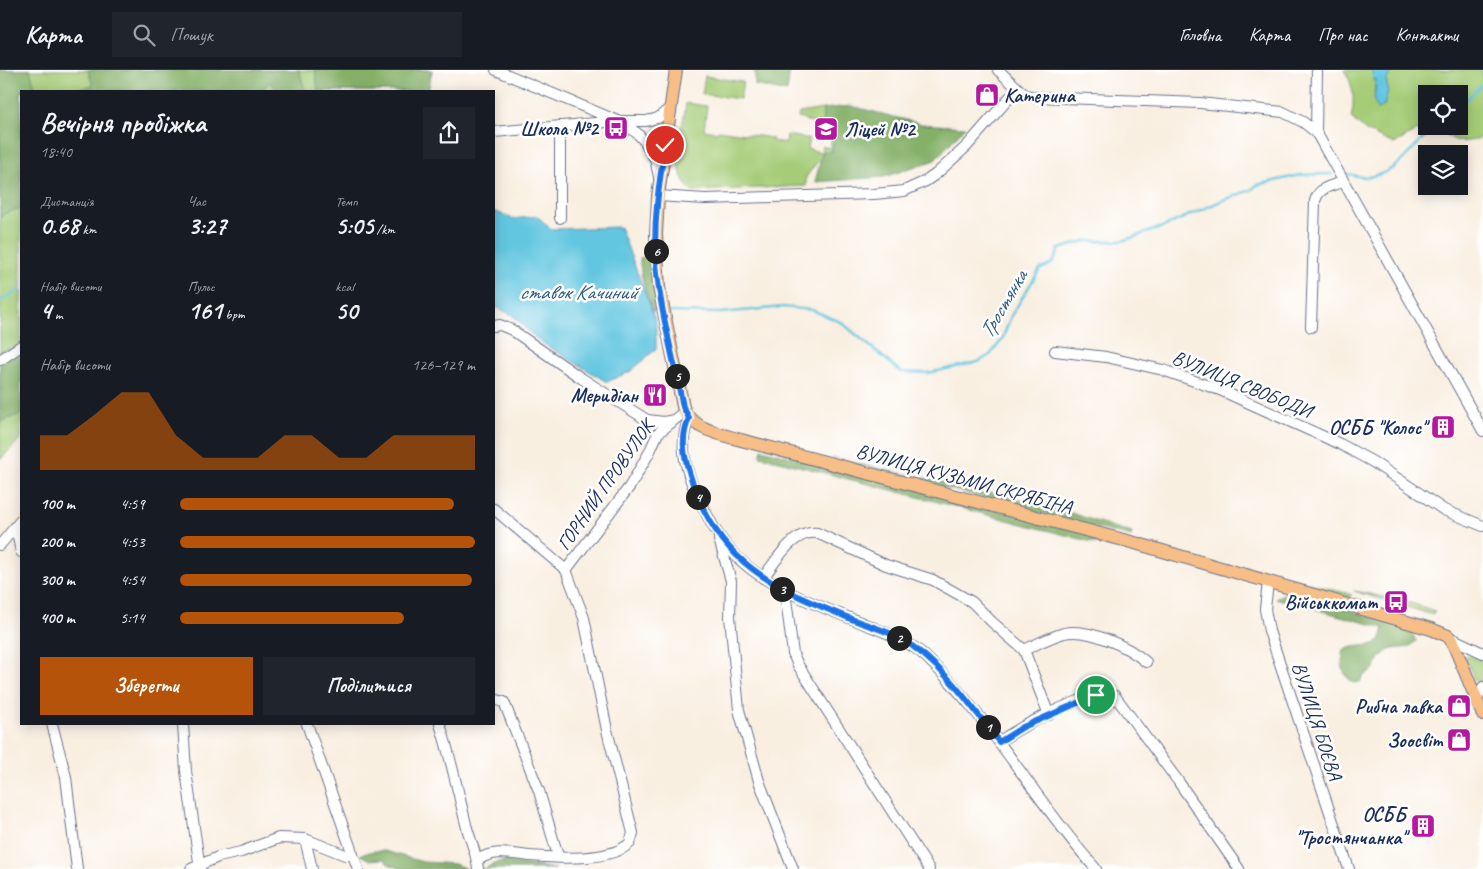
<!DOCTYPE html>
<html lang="uk">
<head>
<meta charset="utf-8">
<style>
  body { margin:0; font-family:Caveat,sans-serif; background:#20242c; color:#f1f3f6; height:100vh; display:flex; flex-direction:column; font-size:19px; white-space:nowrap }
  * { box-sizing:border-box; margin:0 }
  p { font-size:16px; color:#9ea1a6 }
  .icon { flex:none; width:28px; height:28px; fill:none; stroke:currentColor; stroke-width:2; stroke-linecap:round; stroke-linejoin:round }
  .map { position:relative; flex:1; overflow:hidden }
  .drawer { position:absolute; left:20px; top:20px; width:475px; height:635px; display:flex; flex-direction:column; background:#171b24; border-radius:0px; box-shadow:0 2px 12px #0003 }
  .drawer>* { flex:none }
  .tools { position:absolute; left:1418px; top:15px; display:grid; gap:10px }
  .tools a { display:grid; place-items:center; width:50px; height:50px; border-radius:0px; background:#171b24; box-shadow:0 2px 12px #0003; font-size:25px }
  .pin { position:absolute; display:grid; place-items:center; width:42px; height:42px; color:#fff; margin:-21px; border:2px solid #fff; border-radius:50%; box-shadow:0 1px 5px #0007 }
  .km { position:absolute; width:25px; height:25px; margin:-12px; border-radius:50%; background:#222; color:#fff; font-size:14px; line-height:25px; text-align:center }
  .round { display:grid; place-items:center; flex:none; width:52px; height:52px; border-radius:0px; background:#20242c }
  .overview { display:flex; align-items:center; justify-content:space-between; height:85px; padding:0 20px }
  h1 { font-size:28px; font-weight:700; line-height:38px }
  .figures { display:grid; grid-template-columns:repeat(3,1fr); gap:8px; height:85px; padding:5px 20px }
  .figures div { display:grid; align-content:center }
  .figures b { font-size:25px; font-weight:700 }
  .figures small { font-size:14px; font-weight:400 }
  .figures p { font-size:14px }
  .chart { height:140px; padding:10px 20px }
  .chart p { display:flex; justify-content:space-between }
  .chart svg { width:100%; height:90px; margin-top:5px; fill:#b45309; opacity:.7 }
  .cta { display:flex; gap:10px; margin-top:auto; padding:10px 20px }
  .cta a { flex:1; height:58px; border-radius:0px; background:#b45309; color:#fff; font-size:20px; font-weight:700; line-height:58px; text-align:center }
  .cta a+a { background:#20242c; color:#f1f3f6 }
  ul { padding:0 20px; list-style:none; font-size:16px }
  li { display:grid; grid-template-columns:80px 60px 1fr; align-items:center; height:38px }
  li i { height:12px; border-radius:6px; background:#b45309 }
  header { display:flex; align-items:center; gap:30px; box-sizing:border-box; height:70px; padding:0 25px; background:#171b24; border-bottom:1px solid #363941 }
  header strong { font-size:24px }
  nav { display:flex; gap:28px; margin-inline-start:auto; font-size:18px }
  .search { width:350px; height:45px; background:#20242c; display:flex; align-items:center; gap:12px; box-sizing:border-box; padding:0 18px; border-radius:0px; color:#9ea1a6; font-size:19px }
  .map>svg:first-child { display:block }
  .green { fill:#a5cc77; stroke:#607e6a }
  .forest { fill:#84b068; stroke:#507063 }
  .water { fill:#62c6e0; stroke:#3e7a9f }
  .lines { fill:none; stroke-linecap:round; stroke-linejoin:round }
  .stream { stroke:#62c6e0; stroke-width:2.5 }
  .minor-casing { stroke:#69728c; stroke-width:12 }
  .major-casing { stroke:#69728c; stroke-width:14 }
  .minor { stroke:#fff; stroke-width:10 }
  .major { stroke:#f7be87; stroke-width:12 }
  .route-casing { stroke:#fff; stroke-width:10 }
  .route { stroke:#1a73e8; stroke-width:6 }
  .labels { text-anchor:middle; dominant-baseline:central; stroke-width:5; stroke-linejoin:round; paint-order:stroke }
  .poi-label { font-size:20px; font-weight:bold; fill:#1b2f5e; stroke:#fff; text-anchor:end }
  .street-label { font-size:20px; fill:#1b2f5e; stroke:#fff }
  .water-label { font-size:21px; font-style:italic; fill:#305c85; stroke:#fff }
</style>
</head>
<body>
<header>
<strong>Карта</strong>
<div class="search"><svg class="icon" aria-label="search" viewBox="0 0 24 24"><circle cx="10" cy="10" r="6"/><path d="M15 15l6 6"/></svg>Пошук</div>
<nav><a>Головна</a><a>Карта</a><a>Про нас</a><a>Контакти</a></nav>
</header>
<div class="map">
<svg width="1483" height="799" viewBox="0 0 1483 799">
  <rect width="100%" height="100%" fill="#fff"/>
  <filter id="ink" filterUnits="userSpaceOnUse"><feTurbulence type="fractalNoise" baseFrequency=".02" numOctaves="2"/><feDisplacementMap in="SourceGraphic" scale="10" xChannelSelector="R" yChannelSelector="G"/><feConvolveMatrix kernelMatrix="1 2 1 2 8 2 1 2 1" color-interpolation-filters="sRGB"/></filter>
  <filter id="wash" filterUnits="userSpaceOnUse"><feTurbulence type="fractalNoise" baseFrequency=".0096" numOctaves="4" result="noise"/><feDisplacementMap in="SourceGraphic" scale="20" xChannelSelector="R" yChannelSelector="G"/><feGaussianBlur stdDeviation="1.12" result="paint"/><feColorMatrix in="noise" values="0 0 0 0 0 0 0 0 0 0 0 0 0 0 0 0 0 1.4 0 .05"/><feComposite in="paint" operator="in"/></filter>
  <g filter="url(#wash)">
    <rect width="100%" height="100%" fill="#f9efe1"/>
    <g class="green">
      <polygon points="0,0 432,0 428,21 21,21 21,368 0,390"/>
      <path d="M1344,0h31l-3,2 4,7 -2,15 10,12 4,-16 -2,-10 6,-8 -2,-2h93v67c-16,5 -28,9 -39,-6l1,-5h14v-32h-33v31l-32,19 -28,-13 -15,-13c4,-17 3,-33 -7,-48z"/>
      <polygon points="705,6 743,12 740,29 702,24"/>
      <path d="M686,33l21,3 -3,24 13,2 1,-2 54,8v3l14,2 1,-8 22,4 -2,10 14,3 1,-6 8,2 2,-14 15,8 -4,12 -24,6 -13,17v9l-114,5c-24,-20 -9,-62 -6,-88z"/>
      <polygon points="823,39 823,54 820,55 798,48 799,43"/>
      <polygon points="1244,496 1343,522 1352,525 1346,528 1243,498"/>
      <polygon points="1354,521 1405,531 1435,541 1433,545"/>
      <polygon points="1466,585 1483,591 1483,609 1480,613 1475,611 1465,586"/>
    </g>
    <g class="forest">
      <polygon points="0,0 30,0 36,21 21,21 21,138 4,144 0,148"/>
      <polygon points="88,0 299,0 305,20 278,21 270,12 260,21 65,21 93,16"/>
      <polygon points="315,0 432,0 428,21 318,21"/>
      <polygon points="755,0 790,0 787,22 755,15"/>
      <polygon points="851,36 922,54 965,57 935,90 884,107 815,112 822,84 823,81 831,82 835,66 823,54 823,39"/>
      <path d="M648,186l3,5 8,48 -3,2h-4c-5,-14 -13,-38 -12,-53z"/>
      <polygon points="21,276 21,344 0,352 0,281"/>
      <polygon points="762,379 1112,470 1111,477 760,386"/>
      <polygon points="833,388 1047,435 1132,463 1131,467"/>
      <path d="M1283,524h10l116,34 7,13c-8,11 -20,4 -30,11 -10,7 -9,20 -22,23l-4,7 -6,1c-12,-7 -14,-20 -10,-33 12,-6 24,-2 36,-9l4,-13 -109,-30z"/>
      <polygon points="373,781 385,781 423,792 455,794 467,799 485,799 494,793 505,791 556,799 402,799 388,794 384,789 370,790 360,785"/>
    </g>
    <g class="water">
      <polygon points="1375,0 1392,2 1386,10 1388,20 1384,36 1377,39 1374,30 1376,9 1373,10 1372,2"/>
      <polygon points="494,141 513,149 537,146 551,159 620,157 656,252 656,279 631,301 607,312 539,271 512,245 494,236"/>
    </g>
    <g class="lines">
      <g class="stream">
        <polyline points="1459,36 1483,14"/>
        <path d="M1347,104c6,0 11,3 16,3 36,0 48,-31 73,-51"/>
        <polyline points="0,231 21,219"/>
        <path d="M670,242l51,1 62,-6 29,3 29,12 60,50 27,1 50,-11 12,-7 12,-15 9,-24 29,-47c12,-3 15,-8 19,-20l26,-8h37l41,-14 58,-26 30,-11 6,-5 43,-10 32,-1"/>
      </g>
    </g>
  </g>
  <g filter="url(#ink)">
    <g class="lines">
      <defs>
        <g id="minor">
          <polyline points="496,0 618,51 646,51 658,48 671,37"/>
          <polyline points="998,0 1025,25 1035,27 1200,33 1283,42 1303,52 1316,62 1483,361"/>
          <polyline points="494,62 618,51 637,63 646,73 655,89 659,107"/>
          <polyline points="1316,62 1317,0"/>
          <polyline points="658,126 705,129 874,124 904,121 926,111 936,104 967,76 1010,27 1025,25"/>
          <polyline points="560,148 560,56"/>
          <polyline points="494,256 500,255 512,260 581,308 647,350 664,352 674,350 684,342"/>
          <path d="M1311,257l4,-126c4,-14 16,-15 28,-19"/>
          <polyline points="1055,281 1106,287 1163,300 1220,320 1340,374 1373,392 1444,440 1483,456"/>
          <polyline points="0,290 21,276"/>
          <path d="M689,348c-11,26 -3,55 9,79 7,13 12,26 20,37 31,48 91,68 142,88 23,10 48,17 66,35 66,63 110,145 170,212"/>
          <polyline points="16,457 21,482"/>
          <polyline points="719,469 731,511 730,547 739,640 759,711 793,799"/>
          <polyline points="0,475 21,450"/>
          <polyline points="566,500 630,416 649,383 658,363 672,352"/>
          <path d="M763,508c13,-17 30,-48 54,-45l69,32 47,15 39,22 20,20 32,28 25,65"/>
          <polyline points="1268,512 1265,539 1269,561 1349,799"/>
          <polyline points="785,521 793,584 798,595 929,799"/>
          <polyline points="1449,567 1483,583"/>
          <path d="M1024,580c13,-6 26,-13 40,-17 24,-5 64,13 82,29"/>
          <polyline points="494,629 504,632 539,721 558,786"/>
          <polyline points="1477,630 1483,617"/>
          <polyline points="52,654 66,707 77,799"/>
          <polyline points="183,654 186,701 200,799"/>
          <polyline points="307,654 358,799"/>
          <path d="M440,654c11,34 18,69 27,104 4,14 10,27 11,41"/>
          <path d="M999,672c20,-15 72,-41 96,-46 6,-1 14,0 20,0l63,85 61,88"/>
          <polyline points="305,769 312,799"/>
          <path d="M478,790c15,-11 34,-6 52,-4 26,2 80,6 100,-13l3,-10 -26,-103 -23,-112 -18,-48 -72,-61"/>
          <polyline points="191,799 218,787 241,782 279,768 305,769 345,785 353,785"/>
        </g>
        <path id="major" d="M676,0l-18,126 -2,39 3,52 24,120c7,22 38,27 58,33l394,103 296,86 17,7 5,7 30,72"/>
      </defs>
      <use href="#minor" class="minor-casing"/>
      <use href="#major" class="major-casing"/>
      <use href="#minor" class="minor"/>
      <use href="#major" class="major"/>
    </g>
  </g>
  <g class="lines" filter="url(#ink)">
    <defs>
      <path id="route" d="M665,75c-6,39 -12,78 -9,118 4,48 18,96 27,144l6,11c-10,23 -4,43 4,66 27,78 79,103 151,132 18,8 39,13 56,22 41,24 71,67 99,104l24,-15 73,-32"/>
    </defs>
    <use href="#route" class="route-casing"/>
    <use href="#route" class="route"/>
  </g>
  <defs>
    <symbol id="shop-square" viewBox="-11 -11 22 22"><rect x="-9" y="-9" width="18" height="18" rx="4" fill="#b5179e" stroke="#fff"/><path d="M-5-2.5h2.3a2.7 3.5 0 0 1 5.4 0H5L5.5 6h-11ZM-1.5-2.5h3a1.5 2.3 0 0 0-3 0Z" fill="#fff"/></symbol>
    <symbol id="bus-square" viewBox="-11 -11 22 22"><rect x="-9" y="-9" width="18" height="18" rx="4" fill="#b5179e" stroke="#fff"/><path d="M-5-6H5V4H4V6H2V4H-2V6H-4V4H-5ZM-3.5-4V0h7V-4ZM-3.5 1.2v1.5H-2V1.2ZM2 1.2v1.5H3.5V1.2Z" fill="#fff"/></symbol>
    <symbol id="school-square" viewBox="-11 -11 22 22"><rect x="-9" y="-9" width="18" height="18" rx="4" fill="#b5179e" stroke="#fff"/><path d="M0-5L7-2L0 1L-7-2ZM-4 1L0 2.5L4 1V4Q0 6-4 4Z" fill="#fff"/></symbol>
    <symbol id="restaurant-square" viewBox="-11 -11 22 22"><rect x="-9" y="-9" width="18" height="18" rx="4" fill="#b5179e" stroke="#fff"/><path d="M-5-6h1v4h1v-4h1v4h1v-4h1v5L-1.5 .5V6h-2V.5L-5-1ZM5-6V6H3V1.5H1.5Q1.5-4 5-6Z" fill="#fff"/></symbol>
    <symbol id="building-square" viewBox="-11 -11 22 22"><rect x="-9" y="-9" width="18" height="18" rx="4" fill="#b5179e" stroke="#fff"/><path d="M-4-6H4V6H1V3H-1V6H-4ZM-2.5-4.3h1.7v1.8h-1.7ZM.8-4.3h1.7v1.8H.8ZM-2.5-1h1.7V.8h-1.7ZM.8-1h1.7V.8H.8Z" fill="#fff"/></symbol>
  </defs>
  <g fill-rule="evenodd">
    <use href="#shop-square" x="973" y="11" width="28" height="28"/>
    <use href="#bus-square" x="602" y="44" width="28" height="28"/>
    <use href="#school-square" x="812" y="45" width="28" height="28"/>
    <use href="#restaurant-square" x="641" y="311" width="28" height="28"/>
    <use href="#building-square" x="1429" y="343" width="28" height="28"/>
    <use href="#bus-square" x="1382" y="518" width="28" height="28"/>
    <use href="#shop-square" x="1445" y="622" width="28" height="28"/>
    <use href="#shop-square" x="1445" y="656" width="28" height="28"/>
    <use href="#building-square" x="1409" y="742" width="28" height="28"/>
  </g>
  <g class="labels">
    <g class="poi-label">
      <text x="1004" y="25" text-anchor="start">Катерина</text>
      <text x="598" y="58">Школа №2</text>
      <text x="844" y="59" text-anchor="start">Ліцей №2</text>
      <text x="638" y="325">Меридіан</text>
      <text x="1426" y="357">ОСББ "Колос"</text>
      <text x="1378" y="532">Військкомат</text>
      <text x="1442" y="636">Рибна лавка</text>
      <text x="1442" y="670">Зоосвіт</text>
      <text x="1406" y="744">ОСББ<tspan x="1406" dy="23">"Тростянчанка"</tspan></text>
    </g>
    <g class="street-label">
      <text transform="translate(1242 314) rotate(22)">ВУЛИЦЯ СВОБОДИ</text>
      <text transform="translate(964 409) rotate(15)">ВУЛИЦЯ КУЗЬМИ СКРЯБІНА</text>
      <text transform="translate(605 415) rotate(-55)">ГОРНИЙ ПРОВУЛОК</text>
      <text transform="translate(1317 651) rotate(72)">ВУЛИЦЯ БОЄВА</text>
    </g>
    <g class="water-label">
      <text x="578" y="222">ставок Качиний</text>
      <text transform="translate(1003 234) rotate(-60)">Тростянка</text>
    </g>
  </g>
</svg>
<div class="tools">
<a><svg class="icon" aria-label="locate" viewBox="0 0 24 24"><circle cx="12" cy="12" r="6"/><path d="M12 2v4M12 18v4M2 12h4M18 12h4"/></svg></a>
<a><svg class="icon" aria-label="layers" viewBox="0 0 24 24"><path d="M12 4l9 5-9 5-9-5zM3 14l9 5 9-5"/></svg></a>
</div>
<div class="pin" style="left:1096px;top:625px;background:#1e9e55"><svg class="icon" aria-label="arrive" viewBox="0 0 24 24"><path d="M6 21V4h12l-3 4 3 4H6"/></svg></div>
<div class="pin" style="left:665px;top:75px;background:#d93025"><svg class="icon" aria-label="check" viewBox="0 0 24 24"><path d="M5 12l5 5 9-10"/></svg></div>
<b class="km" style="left:988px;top:657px">1</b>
<b class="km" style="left:899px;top:568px">2</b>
<b class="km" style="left:782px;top:519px">3</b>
<b class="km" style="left:698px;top:427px">4</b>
<b class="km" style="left:677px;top:306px">5</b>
<b class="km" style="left:656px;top:181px">6</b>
<section class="drawer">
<div class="overview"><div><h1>Вечірня пробіжка</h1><p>18:40</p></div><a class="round"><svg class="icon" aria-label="share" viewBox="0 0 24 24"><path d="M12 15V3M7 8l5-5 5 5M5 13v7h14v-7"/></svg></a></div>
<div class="figures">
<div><p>Дистанція</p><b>0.68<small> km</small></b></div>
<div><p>Час</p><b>3:27</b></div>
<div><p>Темп</p><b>5:05<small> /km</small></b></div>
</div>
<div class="figures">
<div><p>Набір висоти</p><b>4<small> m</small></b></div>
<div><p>Пульс</p><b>161<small> bpm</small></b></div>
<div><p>kcal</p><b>50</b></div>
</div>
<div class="chart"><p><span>Набір висоти</span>126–129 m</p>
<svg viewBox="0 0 160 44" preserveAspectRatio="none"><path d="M0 44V27L10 27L20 17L30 6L40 6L50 27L60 38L70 38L80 38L90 27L100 27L110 38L120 38L130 27L140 27L150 27L160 27V44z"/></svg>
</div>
<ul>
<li><b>100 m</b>4:59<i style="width:93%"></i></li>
<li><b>200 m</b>4:53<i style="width:100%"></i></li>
<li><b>300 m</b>4:54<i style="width:99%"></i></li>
<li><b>400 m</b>5:14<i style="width:76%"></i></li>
</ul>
<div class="cta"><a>Зберегти</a><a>Поділитися</a></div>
</section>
</div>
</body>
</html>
